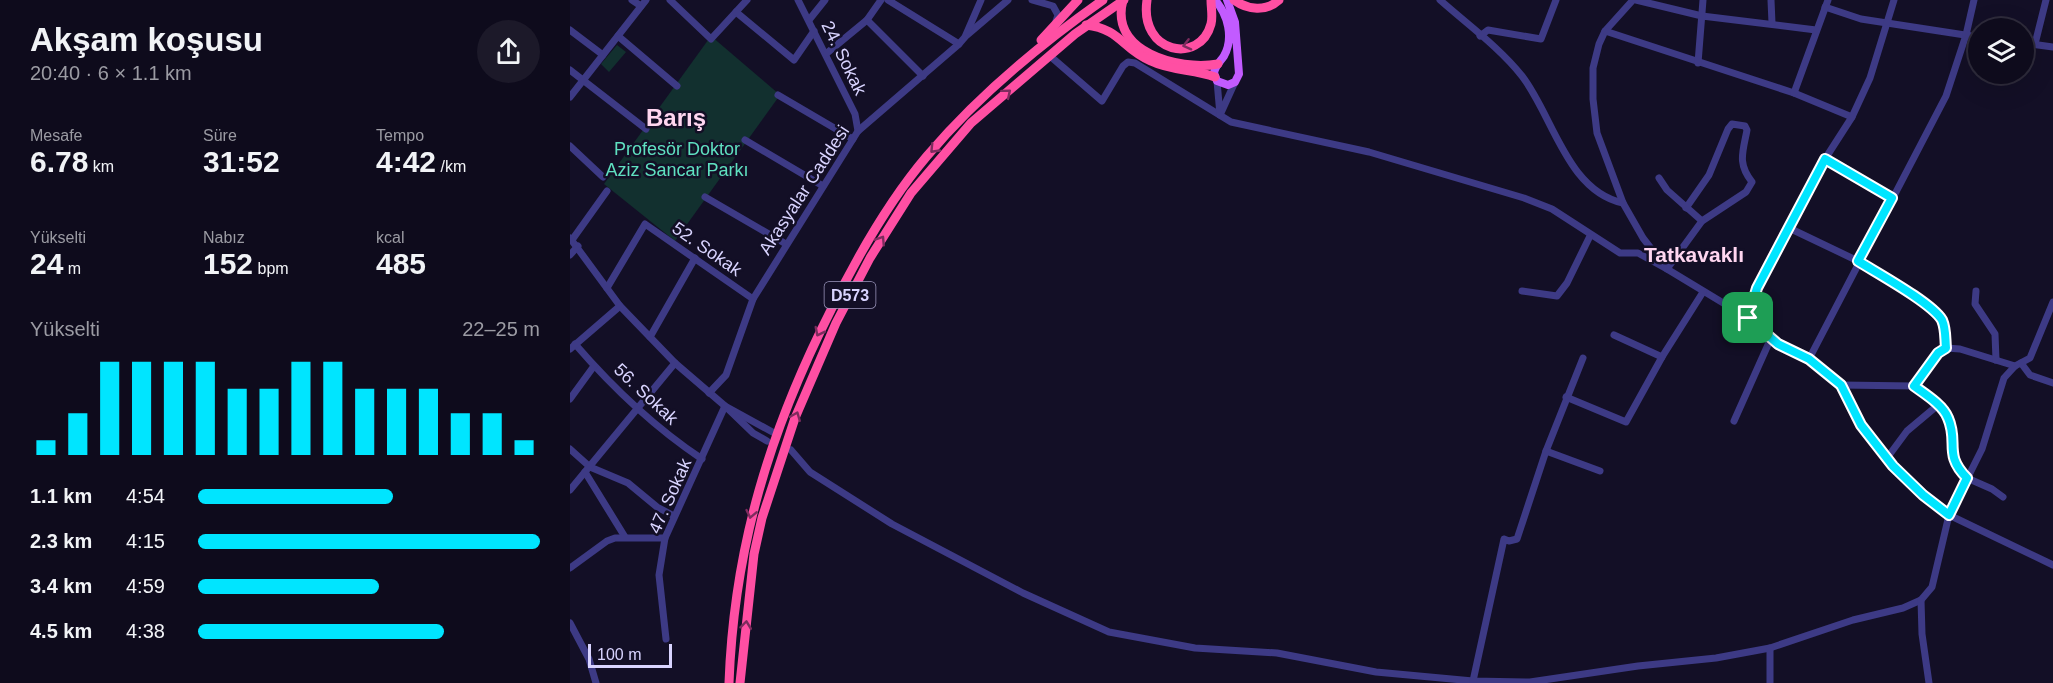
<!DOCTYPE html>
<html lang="tr">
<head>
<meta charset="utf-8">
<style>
  body { margin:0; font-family:Arial,sans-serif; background:#1c1929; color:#f1f3f6; height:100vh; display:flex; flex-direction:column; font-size:22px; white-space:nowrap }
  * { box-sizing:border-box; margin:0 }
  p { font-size:20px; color:#9b9ba3 }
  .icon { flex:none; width:33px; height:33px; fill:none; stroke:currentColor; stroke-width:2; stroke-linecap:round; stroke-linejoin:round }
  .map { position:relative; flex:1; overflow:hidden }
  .panel { display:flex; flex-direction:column; background:#0e0b1c; width:570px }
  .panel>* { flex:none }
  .controls { position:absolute; left:1398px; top:18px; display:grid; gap:12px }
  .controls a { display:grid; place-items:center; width:66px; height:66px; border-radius:50%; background:#0e0b1c; box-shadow:0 6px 24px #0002,0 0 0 2px #2e2b3b; font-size:30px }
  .scale { position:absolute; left:18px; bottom:15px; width:84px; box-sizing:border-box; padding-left:6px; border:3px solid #d9d4ff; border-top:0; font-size:16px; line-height:21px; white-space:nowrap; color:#d9d4ff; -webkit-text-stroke:4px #130f26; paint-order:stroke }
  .pin { position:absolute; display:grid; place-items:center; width:51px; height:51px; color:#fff; margin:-26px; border-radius:12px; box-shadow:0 3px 9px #0006 }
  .round { display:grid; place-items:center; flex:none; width:63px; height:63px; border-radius:32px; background:#1c1929 }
  .overview { display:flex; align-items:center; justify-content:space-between; height:102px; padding:0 30px }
  h1 { font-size:33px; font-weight:800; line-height:45px }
  .metrics { display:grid; grid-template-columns:repeat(3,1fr); gap:9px; height:102px; padding:6px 30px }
  .metrics div { display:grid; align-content:center }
  .metrics b { font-size:30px; font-weight:800 }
  .metrics small { font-size:16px; font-weight:400 }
  .metrics p { font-size:16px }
  .chart { height:168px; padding:12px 30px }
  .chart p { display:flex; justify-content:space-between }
  .chart svg { width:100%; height:108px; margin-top:6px; stroke:#00e5ff; stroke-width:6 }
  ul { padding:0 30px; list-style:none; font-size:20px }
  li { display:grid; grid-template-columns:96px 72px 1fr; align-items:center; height:45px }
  li i { height:15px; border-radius:8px; background:#00e5ff }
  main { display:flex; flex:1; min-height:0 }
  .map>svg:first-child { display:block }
  .green { fill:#12302f }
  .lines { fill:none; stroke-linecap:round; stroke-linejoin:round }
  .minor { stroke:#3d3a85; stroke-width:7 }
  .major { stroke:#c25bff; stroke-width:8 }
  .highway { stroke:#ff4fa3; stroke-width:9 }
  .oneway { stroke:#7d2c5e }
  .route-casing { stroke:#fff; stroke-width:12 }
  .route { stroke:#00e5ff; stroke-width:8 }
  .labels { text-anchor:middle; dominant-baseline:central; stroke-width:5; stroke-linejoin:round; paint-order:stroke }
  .shield { fill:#130f26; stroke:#9e99be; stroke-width:1.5 }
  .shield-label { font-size:16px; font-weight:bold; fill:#d9d4ff }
  .street-label { font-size:18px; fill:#d9d4ff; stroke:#130f26 }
  .park-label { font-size:18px; fill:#5fe0c0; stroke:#130f26 }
  .quarter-label { font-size:21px; font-weight:bold; fill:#ffd6f0; stroke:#130f26 }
  .district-label { font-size:24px; font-weight:bold; fill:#ffd6f0; stroke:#130f26 }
</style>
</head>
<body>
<main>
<section class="panel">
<div class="overview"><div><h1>Akşam koşusu</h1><p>20:40 · 6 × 1.1 km</p></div><a class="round"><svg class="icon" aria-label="share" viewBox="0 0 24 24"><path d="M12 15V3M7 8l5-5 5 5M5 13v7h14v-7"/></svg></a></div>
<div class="metrics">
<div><p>Mesafe</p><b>6.78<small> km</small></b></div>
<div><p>Süre</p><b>31:52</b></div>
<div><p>Tempo</p><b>4:42<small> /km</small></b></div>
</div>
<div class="metrics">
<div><p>Yükselti</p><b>24<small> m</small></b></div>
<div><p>Nabız</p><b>152<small> bpm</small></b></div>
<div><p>kcal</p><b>485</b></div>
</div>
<div class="chart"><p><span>Yükselti</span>22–25 m</p>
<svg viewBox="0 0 160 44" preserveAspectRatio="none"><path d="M5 44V38M15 44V27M25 44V6M35 44V6M45 44V6M55 44V6M65 44V17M75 44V17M85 44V6M95 44V6M105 44V17M115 44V17M125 44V17M135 44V27M145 44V27M155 44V38"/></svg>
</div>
<ul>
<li><b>1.1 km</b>4:54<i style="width:57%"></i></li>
<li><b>2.3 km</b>4:15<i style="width:100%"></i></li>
<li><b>3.4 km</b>4:59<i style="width:53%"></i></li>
<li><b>4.5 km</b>4:38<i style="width:72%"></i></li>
</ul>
</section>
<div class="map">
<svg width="1483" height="683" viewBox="0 0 1483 683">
  <rect width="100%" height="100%" fill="#130f26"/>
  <g class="green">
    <polygon points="141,36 210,95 105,241 34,184"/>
    <polygon points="47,45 56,52 39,72 31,64"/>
  </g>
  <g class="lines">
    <g class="minor">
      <polyline points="62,0 71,6"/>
      <polyline points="100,0 141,39 177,0"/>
      <polyline points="228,0 285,114 288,131"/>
      <polyline points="318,0 389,44"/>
      <polyline points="462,0 483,6 488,15 486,21"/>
      <path d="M870,0c27,24 60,48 82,76 31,40 45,115 101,127"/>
      <polyline points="1063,0 1035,31 1029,44 1023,68 1023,99 1027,133 1053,203 1073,238 1097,269 1178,318 1208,344 1239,359 1271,385 1291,425 1323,466 1353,495 1379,515 1483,565"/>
      <polyline points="1066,0 1132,16 1246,30"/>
      <polyline points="1201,0 1202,23"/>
      <polyline points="1255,7 1291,19 1408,37"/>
      <polyline points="166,12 224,60 244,31"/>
      <polyline points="239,20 255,0"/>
      <polyline points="297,20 353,76"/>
      <polyline points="0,30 33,55"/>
      <polyline points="1035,31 1224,93 1282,117"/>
      <polyline points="397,35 438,0"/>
      <polyline points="48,36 107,86"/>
      <polyline points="910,36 918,30 971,39 986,0"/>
      <polyline points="1454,43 1483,47"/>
      <polyline points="1465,44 1476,0"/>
      <polyline points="257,53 297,20 311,0"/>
      <path d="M480,56l52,45 21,-35 5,-4 7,1 96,59 138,30 155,46 28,11 68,44h18l29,16 35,-48 44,-29 6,-10c-15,-19 -9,-30 -5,-52l-2,-4 -13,-2 -4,5 -19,46 -23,33"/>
      <polyline points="1128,63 1133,0"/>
      <polyline points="0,70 76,129"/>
      <polyline points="647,81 650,115 665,82"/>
      <polyline points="1224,93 1258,0"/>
      <polyline points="208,95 283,139"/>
      <polyline points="0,97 76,0"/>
      <polyline points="175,140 253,186"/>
      <polyline points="0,146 33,177"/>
      <polyline points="1255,159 1322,198"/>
      <polyline points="1089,178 1097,190 1132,221"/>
      <polyline points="135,197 216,244"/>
      <polyline points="1219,228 1288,261 1356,305 1371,318 1375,329 1376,348 1390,349 1445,366"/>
      <polyline points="0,238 50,306 105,363 155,406 206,434"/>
      <polyline points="2,240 37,191"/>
      <polyline points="0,255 8,246"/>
      <polyline points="37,288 75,224 183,299"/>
      <polyline points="952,291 987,296 997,283 1020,236"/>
      <polyline points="1406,291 1405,304 1425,334 1426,360"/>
      <polyline points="1178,318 1187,288 1255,159 1282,117 1300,78 1324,0"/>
      <polyline points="1044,335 1092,357"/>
      <polyline points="80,337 125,258"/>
      <path d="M5,344c38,44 79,83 127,115"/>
      <polyline points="0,349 50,306"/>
      <polyline points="1239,359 1376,96 1396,35 1404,0"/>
      <polyline points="1451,363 1460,375 1483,383"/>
      <polyline points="1271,385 1344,386 1375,411 1379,419 1385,465 1397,478 1422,489 1433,497"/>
      <polyline points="1344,386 1368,353 1376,348"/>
      <polyline points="139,393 156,375 183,299 288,131 389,44 395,37 411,0"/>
      <polyline points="996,397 1056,422 1092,357 1133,292"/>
      <polyline points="0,399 24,366"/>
      <polyline points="1164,421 1201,338"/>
      <polyline points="0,449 20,467 58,483 87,507 104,516"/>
      <polyline points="221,450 240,472 322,524 453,593 539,632 625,648 707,653 806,672 903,681 960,682 1068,666 1146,658 1200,648 1283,620 1333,608 1351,600 1362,587 1379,515 1412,449 1434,378 1445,366 1460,358 1483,302"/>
      <polyline points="976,451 1030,471"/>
      <polyline points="1317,458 1337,431 1368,405"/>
      <polyline points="15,472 55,537"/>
      <polyline points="0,490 105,363"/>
      <polyline points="0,568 37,541 45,538 95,538"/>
      <polyline points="1351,600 1352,634 1359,683"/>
      <polyline points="0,623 19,659 26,683"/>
      <polyline points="96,639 89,575 95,538 155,406 183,433 197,441"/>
      <polyline points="1200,648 1200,683"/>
      <polyline points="903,681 934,539 939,541 947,539 976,451 1013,358"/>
    </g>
    <path class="major" d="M645,0c13,15 19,38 9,56 -4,6 -9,10 -10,17l3,8 11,4 7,-3 4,-8 -4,-52 -8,-22"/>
    <g class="highway">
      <path d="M553,0c-14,52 55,71 95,64"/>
      <path d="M577,0c-8,54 53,65 64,24 2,-7 0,-16 0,-24"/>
      <path d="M664,0c14,10 32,12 45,0"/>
      <path d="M516,25c35,4 36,24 65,36 20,10 43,8 64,16"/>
      <polyline points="471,40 508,0"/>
      <path d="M159,683c5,-136 41,-253 102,-373 27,-55 57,-108 96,-154 51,-60 112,-111 176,-156"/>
      <polyline points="170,683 184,554 192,518 225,418 266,323 300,258 341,193 401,123 505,34 554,0"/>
    </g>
  </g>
  <defs><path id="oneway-chevron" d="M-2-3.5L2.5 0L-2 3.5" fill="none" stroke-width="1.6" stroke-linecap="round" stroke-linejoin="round" transform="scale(1.5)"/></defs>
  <g class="oneway">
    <use href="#oneway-chevron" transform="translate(617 45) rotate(166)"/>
    <use href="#oneway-chevron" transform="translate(437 93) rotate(-40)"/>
    <use href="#oneway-chevron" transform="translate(364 149) rotate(134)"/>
    <use href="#oneway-chevron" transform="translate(311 240) rotate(-57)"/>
    <use href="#oneway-chevron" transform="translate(249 332) rotate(117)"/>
    <use href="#oneway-chevron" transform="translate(226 416) rotate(-68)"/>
    <use href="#oneway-chevron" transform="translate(181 514) rotate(102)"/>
    <use href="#oneway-chevron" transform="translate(176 625) rotate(-83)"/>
  </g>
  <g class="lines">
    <defs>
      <path id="route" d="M1255,159l67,39 -34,63c19,12 74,42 84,59 4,9 3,18 4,28l-8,5 -24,33c11,8 29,19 34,32 11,25 -5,36 19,60l-18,37 -26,-20 -30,-29 -32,-41 -20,-40 -32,-26 -31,-15 -30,-26 9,-30z"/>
    </defs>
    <use href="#route" class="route-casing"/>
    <use href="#route" class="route"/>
  </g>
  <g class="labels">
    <rect class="shield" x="254.5" y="282" width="51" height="26" rx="4.5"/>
    <g class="shield-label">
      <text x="280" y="295">D573</text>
    </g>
    <g class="street-label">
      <text transform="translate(274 58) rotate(64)">24. Sokak</text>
      <text transform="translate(234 190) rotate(-57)">Akasyalar Caddesi</text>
      <text transform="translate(137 249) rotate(35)">52. Sokak</text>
      <text transform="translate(76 394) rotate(43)">56. Sokak</text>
      <text transform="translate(100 496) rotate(-66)">47. Sokak</text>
    </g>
    <g class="park-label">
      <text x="107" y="149">Profesör Doktor<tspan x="107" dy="21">Aziz Sancar Parkı</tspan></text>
    </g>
    <g class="quarter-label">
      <text x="1124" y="254">Tatkavaklı</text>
    </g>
    <g class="district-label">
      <text x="106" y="117">Barış</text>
    </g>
  </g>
</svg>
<div class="controls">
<a><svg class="icon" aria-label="layers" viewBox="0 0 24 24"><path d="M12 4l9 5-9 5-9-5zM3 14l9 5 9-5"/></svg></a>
</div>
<div class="scale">100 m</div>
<div class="pin" style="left:1178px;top:318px;background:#1e9e55"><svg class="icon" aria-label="arrive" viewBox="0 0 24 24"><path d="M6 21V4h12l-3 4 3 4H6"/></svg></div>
</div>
</main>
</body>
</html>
